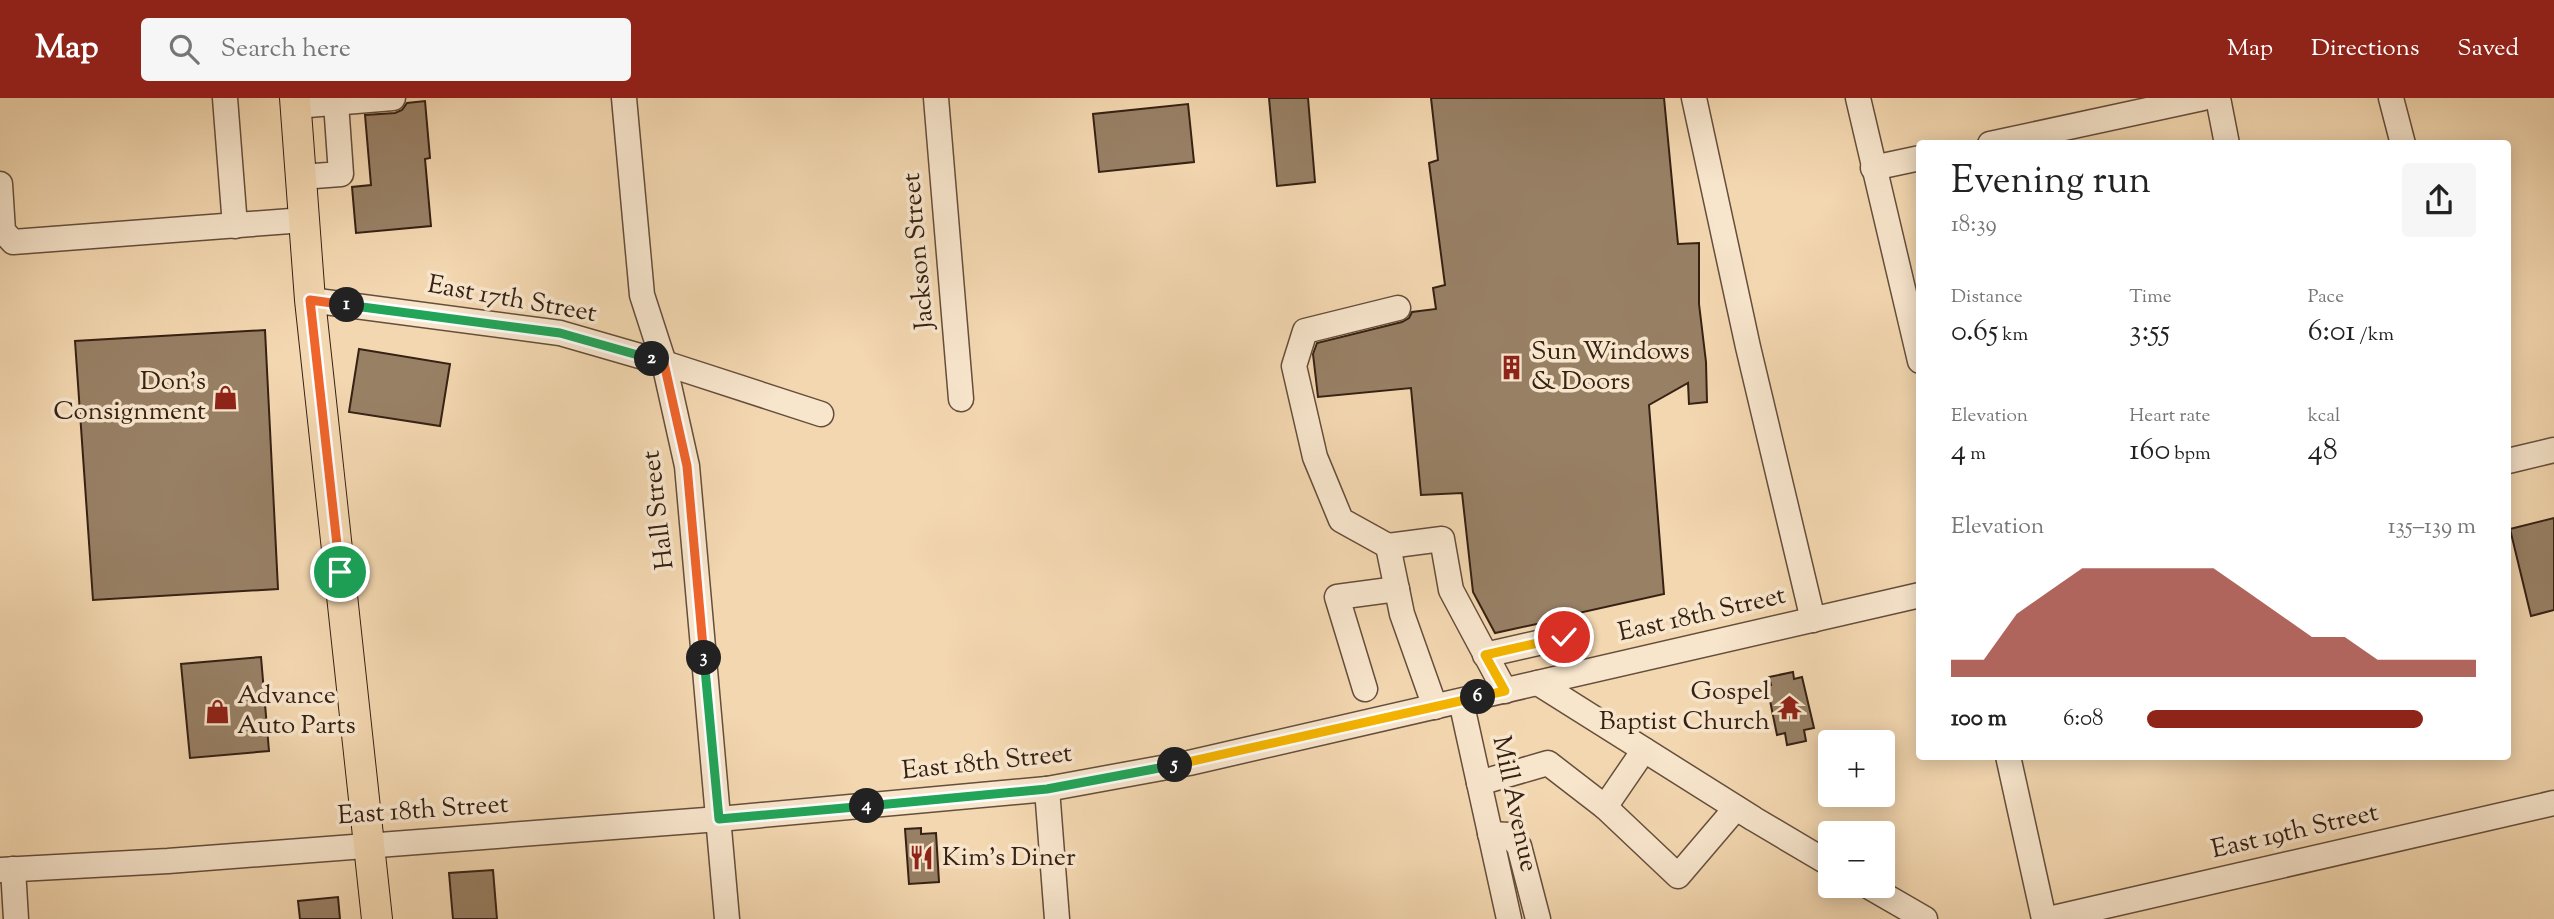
<!DOCTYPE html>
<html lang="en">
<head>
<meta charset="utf-8">
<style>
  body { margin:0; font-family:"Sorts Mill Goudy",serif; background:#f6f6f6; color:#222; height:100vh; display:flex; flex-direction:column; font-size:26px; white-space:nowrap }
  * { box-sizing:border-box; margin:0 }
  p { font-size:23px; color:#767676 }
  .icon { flex:none; width:38px; height:38px; fill:none; stroke:currentColor; stroke-width:2; stroke-linecap:round; stroke-linejoin:round }
  .map { position:relative; flex:1; overflow:hidden }
  .panel { position:absolute; left:1916px; top:42px; width:595px; height:620px; display:flex; flex-direction:column; background:#fff; border-radius:7px; box-shadow:0 4px 18px #0003 }
  .panel>* { flex:none }
  .controls { position:absolute; left:1818px; top:632px; display:grid; gap:14px }
  .controls a { display:grid; place-items:center; width:77px; height:77px; border-radius:7px; background:#fff; box-shadow:0 4px 18px #0003; font-size:35px }
  .pin { position:absolute; display:grid; place-items:center; width:60px; height:60px; color:#fff; margin:-30px; border:4px solid #fff; border-radius:50%; box-shadow:0 2px 7px #0007 }
  .km { position:absolute; width:35px; height:35px; margin:-18px; border-radius:50%; background:#222; color:#fff; font-size:19px; line-height:35px; text-align:center }
  .round { display:grid; place-items:center; flex:none; width:74px; height:74px; border-radius:7px; background:#f6f6f6 }
  .summary { display:flex; align-items:center; justify-content:space-between; height:119px; padding:0 35px }
  h1 { font-size:38px; font-weight:600; line-height:52px }
  .figures { display:grid; grid-template-columns:repeat(3,1fr); gap:10px; height:119px; padding:7px 35px }
  .figures div { display:grid; align-content:center }
  .figures b { font-size:30px; font-weight:600 }
  .figures small { font-size:19px; font-weight:400 }
  .figures p { font-size:19px }
  .chart { height:196px; padding:14px 35px }
  .chart p { display:flex; justify-content:space-between }
  .chart svg { width:100%; height:126px; margin-top:7px; fill:#8f2418; opacity:.7 }
  ul { padding:0 35px; list-style:none; font-size:23px }
  li { display:grid; grid-template-columns:112px 84px 1fr; align-items:center; height:52px }
  li i { height:18px; border-radius:9px; background:#8f2418 }
  header { display:flex; align-items:center; gap:42px; box-sizing:border-box; height:98px; padding:0 35px; background:#8f2418; color:#fff }
  header strong { font-size:33px }
  nav { display:flex; gap:38px; margin-inline-start:auto; font-size:24px }
  .search { width:490px; height:63px; background:#f6f6f6; display:flex; align-items:center; gap:18px; box-sizing:border-box; padding:0 24px; border-radius:7px; color:#767676; font-size:26px }
  .map>svg:first-child { display:block }
  .building { fill:#988065; stroke:#362114; stroke-width:2 }
  .lines { fill:none; stroke-linecap:round; stroke-linejoin:round }
  .minor-casing { stroke:#654e3b; stroke-width:27 }
  .major-casing { stroke:#362114; stroke-width:32 }
  .minor { stroke:#f7e5cc; stroke-width:24 }
  .major { stroke:#f3d7b0; stroke-width:30 }
  .split-1-casing { stroke:#fff; stroke-width:14 }
  .split-2-casing { stroke:#fff; stroke-width:14 }
  .split-3-casing { stroke:#fff; stroke-width:14 }
  .split-4-casing { stroke:#fff; stroke-width:14 }
  .split-5-casing { stroke:#fff; stroke-width:14 }
  .split-6-casing { stroke:#fff; stroke-width:14 }
  .split-7-casing { stroke:#fff; stroke-width:14 }
  .split-1 { stroke:#f0652b; stroke-width:9 }
  .split-2 { stroke:#22a559; stroke-width:9 }
  .split-3 { stroke:#f0652b; stroke-width:9 }
  .split-4 { stroke:#22a559; stroke-width:9 }
  .split-5 { stroke:#22a559; stroke-width:9 }
  .split-6 { stroke:#f5b400; stroke-width:9 }
  .split-7 { stroke:#f5b400; stroke-width:9 }
  .labels { text-anchor:middle; dominant-baseline:central; stroke-width:7; stroke-linejoin:round; paint-order:stroke }
  .street-label { font-size:26px; fill:#362114; stroke:#f7e5cc }
  .poi-label { font-size:26px; fill:#362114; stroke:#f7e5cc; text-anchor:start }
</style>
</head>
<body>
<header>
<strong>Map</strong>
<div class="search"><svg class="icon" aria-label="search" viewBox="0 0 24 24"><circle cx="10" cy="10" r="6"/><path d="M15 15l6 6"/></svg>Search here</div>
<nav><a>Map</a><a>Directions</a><a>Saved</a></nav>
</header>
<div class="map">
<svg width="2554" height="821" viewBox="0 0 2554 821">
  <rect width="100%" height="100%" fill="#f3d7b0"/>
  <filter id="stains"><feTurbulence type="fractalNoise" baseFrequency=".00286" numOctaves="4"/><feColorMatrix values="0 0 0 0 .2 0 0 0 0 .09 0 0 0 0 .02 0 0 0 .5 -.17"/></filter>
  <radialGradient id="worn" r=".72"><stop offset=".6" stop-color="#630" stop-opacity="0"/><stop offset="1" stop-color="#630" stop-opacity=".3"/></radialGradient>
  <g class="building">
    <polygon points="1269,0 1308,0 1315,84 1277,88"/>
    <polygon points="1431,0 1664,0 1678,146 1699,145 1699,206 1706,264 1707,304 1689,306 1688,285 1649,307 1664,496 1574,516 1574,518 1495,535 1473,494 1462,395 1421,397 1411,290 1318,299 1313,256 1317,245 1402,224 1409,220 1412,214 1436,211 1433,190 1445,187 1429,65 1438,62"/>
    <polygon points="425,3 430,60 425,61 431,128 356,135 352,89 371,87 365,17 395,15 402,12 407,5"/>
    <polygon points="1188,6 1194,64 1099,74 1093,16"/>
    <polygon points="265,232 278,491 93,502 75,243"/>
    <polygon points="359,251 450,266 440,328 349,314"/>
    <polygon points="2554,420 2554,512 2531,518 2510,431"/>
    <polygon points="261,559 269,653 190,660 181,566"/>
    <polygon points="1793,574 1794,581 1802,579 1814,630 1804,632 1806,643 1787,647 1785,635 1777,637 1767,588 1771,587 1769,579"/>
    <polygon points="921,730 921,736 936,735 939,784 909,786 905,731"/>
    <polygon points="493,772 497,821 453,821 449,775"/>
    <polygon points="338,799 340,821 300,821 298,803"/>
  </g>
  <g class="lines">
    <defs>
      <g id="minor">
        <polyline points="225,0 235,128"/>
        <polyline points="624,0 642,197 664,265 687,368 727,821"/>
        <polyline points="936,0 961,301"/>
        <polyline points="1694,0 1748,249 1813,522"/>
        <polyline points="1858,0 1920,263"/>
        <polyline points="2218,0 2227,46"/>
        <polyline points="2391,0 2403,46"/>
        <polyline points="296,8 393,0"/>
        <polyline points="1990,46 2203,0"/>
        <polyline points="1873,70 1920,60"/>
        <polyline points="301,79 341,76 336,5"/>
        <polyline points="0,86 3,133 13,144 304,122"/>
        <polyline points="310,202 560,235 664,265 821,316"/>
        <polyline points="1398,210 1305,233 1294,268 1315,359 1341,422 1388,448 1442,441 1451,492 1505,593"/>
        <polyline points="2508,363 2554,352"/>
        <polyline points="1388,448 1402,516 1435,609"/>
        <polyline points="1485,557 1564,539"/>
        <polyline points="1538,585 1754,721 1830,766"/>
        <polyline points="1365,591 1337,499 1397,491"/>
        <polyline points="1461,603 1509,821"/>
        <polyline points="2008,658 2044,821"/>
        <polyline points="1479,685 1548,665 1605,709 1678,778 1736,710"/>
        <polyline points="1047,691 1057,821"/>
        <polyline points="1605,709 1644,652"/>
        <polyline points="1490,736 1509,737 1519,748 1538,821"/>
        <polyline points="13,771 16,821"/>
        <polyline points="0,772 168,763 719,721 1047,691 1189,665 1920,497"/>
        <polyline points="1868,788 1925,821"/>
        <polyline points="2049,821 2554,705"/>
      </g>
      <polyline id="major" points="295,0 310,202 377,821"/>
    </defs>
    <use href="#minor" class="minor-casing"/>
    <use href="#major" class="major-casing"/>
    <use href="#minor" class="minor"/>
    <use href="#major" class="major"/>
  </g>
  <g class="lines">
    <defs>
      <polyline id="split-1" points="340,474 310,202 347,207"/>
      <polyline id="split-2" points="347,207 560,235 652,261"/>
      <polyline id="split-3" points="652,261 664,265 687,368 704,560"/>
      <polyline id="split-4" points="704,560 719,721 867,708"/>
      <polyline id="split-5" points="867,708 1047,691 1175,667"/>
      <polyline id="split-6" points="1175,667 1478,599"/>
      <polyline id="split-7" points="1478,599 1505,593 1485,557 1564,539"/>
    </defs>
    <use href="#split-1" class="split-1-casing"/>
    <use href="#split-2" class="split-2-casing"/>
    <use href="#split-3" class="split-3-casing"/>
    <use href="#split-4" class="split-4-casing"/>
    <use href="#split-5" class="split-5-casing"/>
    <use href="#split-6" class="split-6-casing"/>
    <use href="#split-7" class="split-7-casing"/>
    <use href="#split-1" class="split-1"/>
    <use href="#split-2" class="split-2"/>
    <use href="#split-3" class="split-3"/>
    <use href="#split-4" class="split-4"/>
    <use href="#split-5" class="split-5"/>
    <use href="#split-6" class="split-6"/>
    <use href="#split-7" class="split-7"/>
  </g>
  <defs>
    <symbol id="building-bare" viewBox="-9 -9 18 18"><path d="M-4-6H4V6H1V3H-1V6H-4ZM-2.5-4.3h1.7v1.8h-1.7ZM.8-4.3h1.7v1.8H.8ZM-2.5-1h1.7V.8h-1.7ZM.8-1h1.7V.8H.8Z" fill="#8f2418" stroke="#f7e5cc" stroke-width="2.5" paint-order="stroke"/></symbol>
    <symbol id="shop-bare" viewBox="-9 -9 18 18"><path d="M-5-2.5h2.3a2.7 3.5 0 0 1 5.4 0H5L5.5 6h-11ZM-1.5-2.5h3a1.5 2.3 0 0 0-3 0Z" fill="#8f2418" stroke="#f7e5cc" stroke-width="2.5" paint-order="stroke"/></symbol>
    <symbol id="temple-bare" viewBox="-9 -9 18 18"><path d="M0-6L5-2H3V0L6.5 2.5H4V6H1.5V3h-3V6H-4V2.5H-6.5L-3 0V-2H-5Z" fill="#8f2418" stroke="#f7e5cc" stroke-width="2.5" paint-order="stroke"/></symbol>
    <symbol id="restaurant-bare" viewBox="-9 -9 18 18"><path d="M-5-6h1v4h1v-4h1v4h1v-4h1v5L-1.5 .5V6h-2V.5L-5-1ZM5-6V6H3V1.5H1.5Q1.5-4 5-6Z" fill="#8f2418" stroke="#f7e5cc" stroke-width="2.5" paint-order="stroke"/></symbol>
  </defs>
  <g fill-rule="evenodd">
    <use href="#building-bare" x="1494" y="252" width="35" height="35"/>
    <use href="#shop-bare" x="208" y="282" width="35" height="35"/>
    <use href="#temple-bare" x="1772" y="592" width="35" height="35"/>
    <use href="#shop-bare" x="200" y="596" width="35" height="35"/>
    <use href="#restaurant-bare" x="904" y="742" width="35" height="35"/>
  </g>
  <g class="labels">
    <g class="street-label">
      <text transform="translate(919 153) rotate(-95)">Jackson Street</text>
      <text transform="translate(512 202) rotate(10)">East 17th Street</text>
      <text transform="translate(659 412) rotate(-97)">Hall Street</text>
      <text transform="translate(1702 517) rotate(-13)">East 18th Street</text>
      <text transform="translate(987 665) rotate(-6)">East 18th Street</text>
      <text transform="translate(1514 706) rotate(78)">Mill Avenue</text>
      <text transform="translate(423 713) rotate(-4)">East 18th Street</text>
      <text transform="translate(2295 734) rotate(-13)">East 19th Street</text>
    </g>
    <g class="poi-label">
      <text x="1531" y="254">Sun Windows<tspan x="1531" dy="30">&amp; Doors</tspan></text>
      <text x="206" y="284" text-anchor="end">Don's<tspan x="206" dy="30">Consignment</tspan></text>
      <text x="1770" y="594" text-anchor="end">Gospel<tspan x="1770" dy="30">Baptist Church</tspan></text>
      <text x="237" y="598">Advance<tspan x="237" dy="30">Auto Parts</tspan></text>
      <text x="942" y="760">Kim's Diner</text>
    </g>
  </g>
  <rect width="100%" height="100%" filter="url(#stains)"/>
  <rect width="100%" height="100%" fill="url(#worn)"/>
</svg>
<div class="controls">
<a>+</a>
<a>−</a>
</div>
<div class="pin" style="left:340px;top:474px;background:#1e9e55"><svg class="icon" aria-label="arrive" viewBox="0 0 24 24"><path d="M6 21V4h12l-3 4 3 4H6"/></svg></div>
<div class="pin" style="left:1564px;top:539px;background:#d93025"><svg class="icon" aria-label="check" viewBox="0 0 24 24"><path d="M5 12l5 5 9-10"/></svg></div>
<b class="km" style="left:347px;top:207px">1</b>
<b class="km" style="left:652px;top:261px">2</b>
<b class="km" style="left:704px;top:560px">3</b>
<b class="km" style="left:867px;top:708px">4</b>
<b class="km" style="left:1175px;top:667px">5</b>
<b class="km" style="left:1478px;top:599px">6</b>
<section class="panel">
<div class="summary"><div><h1>Evening run</h1><p>18:39</p></div><a class="round"><svg class="icon" aria-label="share" viewBox="0 0 24 24"><path d="M12 15V3M7 8l5-5 5 5M5 13v7h14v-7"/></svg></a></div>
<div class="figures">
<div><p>Distance</p><b>0.65<small> km</small></b></div>
<div><p>Time</p><b>3:55</b></div>
<div><p>Pace</p><b>6:01<small> /km</small></b></div>
</div>
<div class="figures">
<div><p>Elevation</p><b>4<small> m</small></b></div>
<div><p>Heart rate</p><b>160<small> bpm</small></b></div>
<div><p>kcal</p><b>48</b></div>
</div>
<div class="chart"><p><span>Elevation</span>135–139 m</p>
<svg viewBox="0 0 160 44" preserveAspectRatio="none"><path d="M0 44V38L10 38L20 22L30 14L40 6L50 6L60 6L70 6L80 6L90 14L100 22L110 30L120 30L130 38L140 38L150 38L160 38V44z"/></svg>
</div>
<ul>
<li><b>100 m</b>6:08<i style="width:84%"></i></li>
</ul>
</section>
</div>
</body>
</html>
